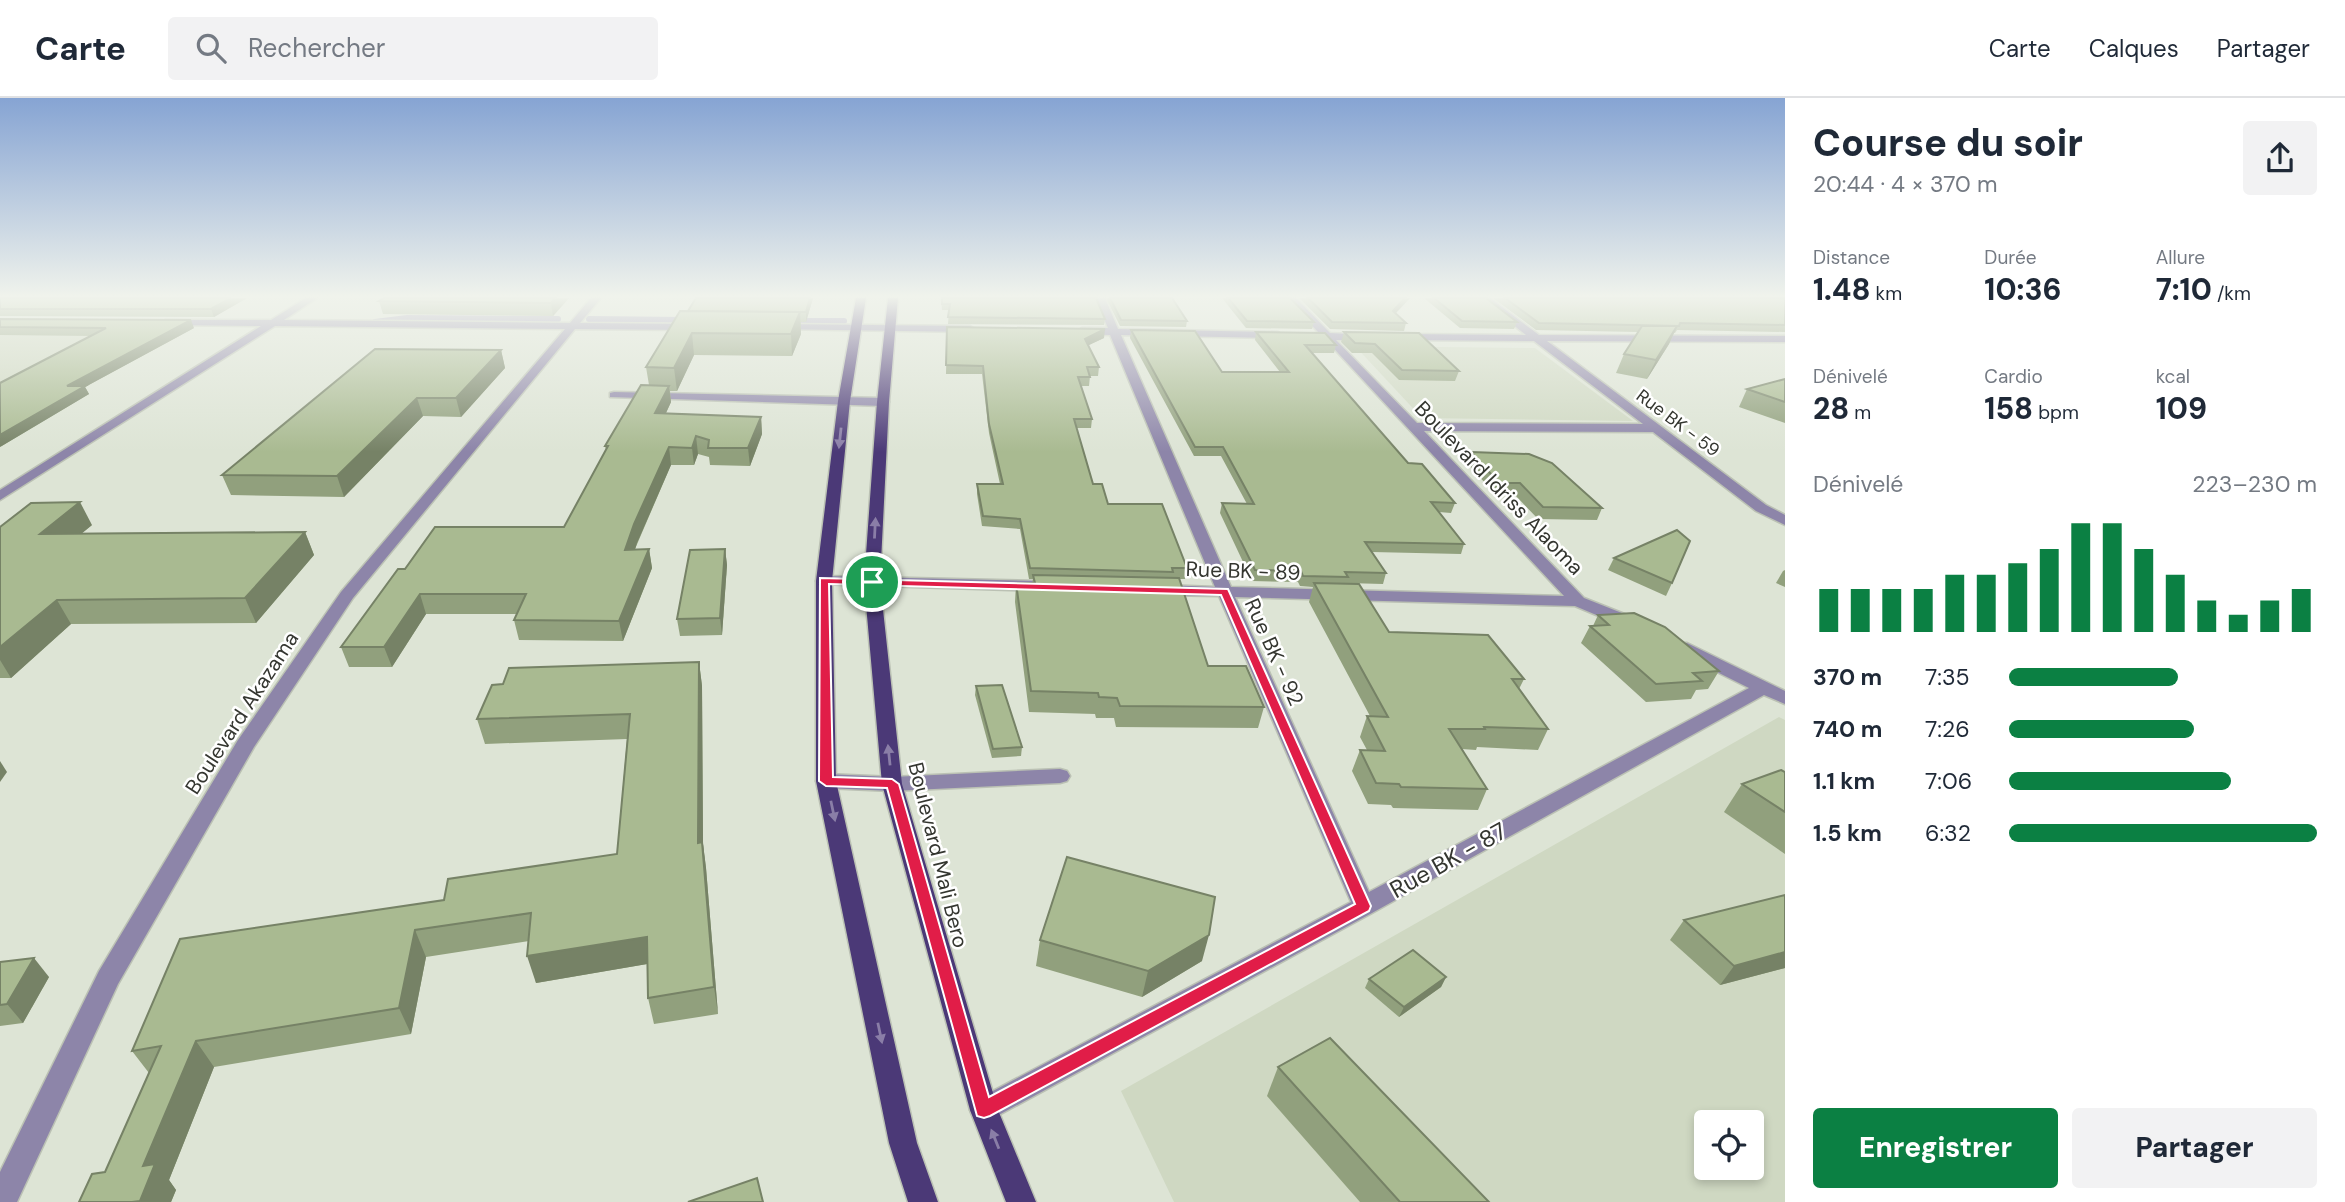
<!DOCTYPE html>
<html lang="fr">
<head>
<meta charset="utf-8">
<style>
  body { margin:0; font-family:"DM Sans",sans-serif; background:#f2f2f3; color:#1f2937; height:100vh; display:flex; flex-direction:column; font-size:26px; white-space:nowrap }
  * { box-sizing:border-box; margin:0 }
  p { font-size:23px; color:#747a83 }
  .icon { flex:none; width:38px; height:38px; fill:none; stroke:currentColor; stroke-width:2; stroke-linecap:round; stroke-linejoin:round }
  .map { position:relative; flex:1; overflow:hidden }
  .panel { display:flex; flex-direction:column; background:#fff; width:560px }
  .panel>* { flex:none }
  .buttons { position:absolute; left:1694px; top:1012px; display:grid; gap:14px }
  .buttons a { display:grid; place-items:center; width:70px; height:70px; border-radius:7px; background:#fff; box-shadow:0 4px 10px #0003; font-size:35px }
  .pin { position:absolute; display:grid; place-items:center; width:60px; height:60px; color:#fff; margin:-30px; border:4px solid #fff; border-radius:50%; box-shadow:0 2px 7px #0007 }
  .round { display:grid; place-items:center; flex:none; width:74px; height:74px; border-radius:7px; background:#f2f2f3 }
  .headline { display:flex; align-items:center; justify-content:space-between; height:119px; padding:0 28px }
  h1 { font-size:38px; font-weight:800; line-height:52px }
  .stats { display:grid; grid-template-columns:repeat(3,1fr); gap:10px; height:119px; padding:7px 28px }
  .stats div { display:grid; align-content:center }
  .stats b { font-size:30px; font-weight:800 }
  .stats small { font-size:19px; font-weight:400 }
  .stats p { font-size:19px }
  .chart { height:196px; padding:14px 28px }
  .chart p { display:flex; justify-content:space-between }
  .chart svg { width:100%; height:126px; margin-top:7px; stroke:#0b8043; stroke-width:6 }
  .primary-button { display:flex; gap:14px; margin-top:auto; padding:14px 28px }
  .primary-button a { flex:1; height:80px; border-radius:7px; background:#0b8043; color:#fff; font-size:28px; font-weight:800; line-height:80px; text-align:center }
  .primary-button a+a { background:#f2f2f3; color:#1f2937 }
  ul { padding:0 28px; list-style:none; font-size:23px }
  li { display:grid; grid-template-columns:112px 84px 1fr; align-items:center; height:52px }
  li i { height:18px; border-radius:9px; background:#0b8043 }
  header { display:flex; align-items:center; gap:42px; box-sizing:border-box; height:98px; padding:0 35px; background:#fff; border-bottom:2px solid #e0e1e3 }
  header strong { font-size:33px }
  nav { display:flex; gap:38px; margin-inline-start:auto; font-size:24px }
  .search { width:490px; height:63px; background:#f2f2f3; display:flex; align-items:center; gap:18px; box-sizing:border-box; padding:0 24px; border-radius:7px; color:#747a83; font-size:26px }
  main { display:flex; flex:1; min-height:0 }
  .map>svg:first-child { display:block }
  .built { fill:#cfd8c2; fill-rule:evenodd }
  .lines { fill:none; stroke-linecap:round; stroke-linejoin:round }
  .stream { stroke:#948bb4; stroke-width:6 }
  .minor-casing { stroke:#bbc1b4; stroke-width:3 }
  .major-casing { stroke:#bbc1b4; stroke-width:3 }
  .minor { fill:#8d85a9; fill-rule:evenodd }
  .major { fill:#4b3977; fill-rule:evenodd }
  .wall { fill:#91a07d }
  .shaded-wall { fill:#768266 }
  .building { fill:#a9ba91; stroke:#768266; stroke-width:2 }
  .oneway { fill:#8a7ea7 }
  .route { fill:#e11d48; stroke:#fff; stroke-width:2; fill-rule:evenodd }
  .labels { text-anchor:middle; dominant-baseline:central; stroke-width:5; stroke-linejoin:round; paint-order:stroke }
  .far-street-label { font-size:18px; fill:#343630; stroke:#fff }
  .street-label { font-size:21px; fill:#343630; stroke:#fff }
  .near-street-label { font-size:24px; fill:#343630; stroke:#fff }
</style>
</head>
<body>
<header>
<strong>Carte</strong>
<div class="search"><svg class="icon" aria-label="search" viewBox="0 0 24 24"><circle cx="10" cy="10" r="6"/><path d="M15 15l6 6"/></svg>Rechercher</div>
<nav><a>Carte</a><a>Calques</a><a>Partager</a></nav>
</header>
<main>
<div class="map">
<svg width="1785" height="1104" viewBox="0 0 1785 1104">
  <rect width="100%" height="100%" fill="#dde4d5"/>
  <g class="built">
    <polygon points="0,231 120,232 0,296"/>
    <polygon points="1355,248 1535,250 1633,323 1422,320"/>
    <path d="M1779,619l6,3v482h-611l-53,-111zM1706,1024h46v45h-46z"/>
  </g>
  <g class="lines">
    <g class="stream">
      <polyline points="589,221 686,222"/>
      <polyline points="796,223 844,223"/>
      <polyline points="375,224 407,220 558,221"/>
    </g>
    <defs>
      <g id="minor">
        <polygon points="306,200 317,200 284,222 570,225 591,200 601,200 580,225 693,226 698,229 693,232 575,231 353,500 254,649 118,886 17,1104 0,1104 0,1074 99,873 238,642 341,494 565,231 275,228 0,402 0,392 261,228 168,227 163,224 165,222 271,222"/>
        <polygon points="1095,200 1105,200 1118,231 1278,234 1283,237 1278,240 1121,237 1231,489 1564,498 1325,241 1302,240 1302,236 1319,235 1286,200 1296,200 1330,235 1369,237 1369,241 1365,242 1336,242 1417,325 1643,326 1534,243 1400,242 1395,239 1400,236 1526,237 1479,200 1490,200 1539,237 1785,238 1785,244 1547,243 1766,407 1785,417 1785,427 1756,413 1653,334 1424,333 1584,500 1637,521 1639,525 1637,529 1625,529 1575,508 1235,499 1369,794 1749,590 1675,553 1672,549 1675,545 1687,545 1785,593 1785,606 1764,597 1372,815 984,1025 974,1021 970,1012 974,1003 1351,804 1219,498 1161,497 1153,492 1161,487 1215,489 1110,237 1082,236 1077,233 1082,230 1108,230"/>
        <polygon points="777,226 970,228 975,231 970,234 773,231 773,227"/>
        <polygon points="614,294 883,300 889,304 883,308 610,299 610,295"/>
        <polygon points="824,478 1039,483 1047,488 1039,493 818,486 816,483 818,480"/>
        <polygon points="1060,671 1067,673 1070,678 1067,683 1060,685 892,693 826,690 819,688 816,683 819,678 826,676 892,679"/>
      </g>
      <g id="major">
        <polygon points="856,200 866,200 850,303 832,483 836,683 917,1045 938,1104 908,1104 889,1045 816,683 816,483 838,303"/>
        <polygon points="888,200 898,200 889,304 880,484 902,686 998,1012 1036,1104 1006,1104 970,1012 882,686 864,484 877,304"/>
      </g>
    </defs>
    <use href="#minor" class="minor-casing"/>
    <use href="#major" class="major-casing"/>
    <use href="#minor" class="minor"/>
    <use href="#major" class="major"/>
  </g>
  <g class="wall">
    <polygon points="0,200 247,200 214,219 0,218"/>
    <polygon points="384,200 569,200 553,218 383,216 379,203"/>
    <polygon points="696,200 813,200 806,224 801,224 801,236 792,258 694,257 677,293 670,293 671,304 666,315 761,319 762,336 750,368 710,367 709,359 698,356 694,367 671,367 635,451 649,451 652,470 623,543 519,542 514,522 517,516 426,516 392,569 349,569 341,549 405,471 564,429 606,352 605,348 649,287 646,269 688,213"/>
    <polygon points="932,200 1096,200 1105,221 1104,227 948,226 949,212 942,212 941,200"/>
    <polygon points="1106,200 1172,200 1187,223 1186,229 1120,228"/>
    <polygon points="1222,200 1290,200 1314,224 1312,231 1246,230"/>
    <polygon points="1299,200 1410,200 1396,215 1406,225 1404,233 1330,231"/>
    <polygon points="1424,200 1486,200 1517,224 1514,231 1460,230"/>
    <polygon points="1493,200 1785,200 1785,234 1677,232 1675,235 1674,235 1669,246 1647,281 1616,275 1624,256 1638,234 1536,232"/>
    <polygon points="0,221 194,230 85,289 89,296 0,349 91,238 0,237"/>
    <polygon points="947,229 1104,240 1088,247 1099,269 1098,278 1090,278 1089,288 1081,288 1092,321 1091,330 1076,330 1093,386 1108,406 1187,470 1185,481 1179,481 1208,568 1264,609 1258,630 1116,629 1114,620 1096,620 1095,616 1029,614 1015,504 1016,485 1032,485 1033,481 1029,481 1020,431 982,428 977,396 977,386 1000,386 989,335 982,276 946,276"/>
    <polygon points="1131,232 1222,274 1280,274 1255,242 1256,234 1336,247 1334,255 1312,255 1408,365 1455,405 1451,415 1439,414 1464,446 1461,456 1372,454 1386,475 1383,486 1346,485 1389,534 1524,581 1519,591 1548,631 1538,652 1477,649 1476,652 1462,651 1487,691 1478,712 1393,710 1391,707 1368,706 1352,673 1360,652 1367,652 1360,639 1367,618 1370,618 1309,504 1313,489 1300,488 1298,484 1252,483 1220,415 1222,405 1247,406 1221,358 1194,358 1130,240"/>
    <polygon points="1344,234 1459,273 1455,283 1399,282 1372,255 1352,255 1341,244"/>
    <polygon points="501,252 505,270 461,319 423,318 344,399 231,397 222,377"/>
    <polygon points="1785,281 1785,325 1739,309 1747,291"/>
    <polygon points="1471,354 1602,410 1597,422 1538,421 1515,397 1495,396 1467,365"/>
    <polygon points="92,427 82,435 305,434 314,457 256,525 71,526 11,580 0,580 0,429"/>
    <polygon points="725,451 727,467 722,537 680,538 677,521"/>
    <polygon points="1614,460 1672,485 1666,498 1608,472"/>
    <polygon points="1785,472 1785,489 1776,485 1783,473"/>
    <polygon points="1598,517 1719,573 1708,591 1696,592 1691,601 1646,604 1581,545 1590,528 1593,528"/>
    <polygon points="699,564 702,588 703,746 706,770 718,916 654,926 648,900 647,866 536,885 529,843 426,859 411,936 214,969 169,1082 176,1092 171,1104 79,1104 105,1074 149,975 132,953 444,802 617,756 627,641 485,646 477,621 503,586"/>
    <polygon points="976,588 1022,649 1021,658 992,660 975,597"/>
    <polygon points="1785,674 1785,756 1724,714 1742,686"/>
    <polygon points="1684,822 1785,870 1720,887 1670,842"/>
    <polygon points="1040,842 1202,863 1142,899 1036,868"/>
    <polygon points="0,864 49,879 23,925 0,928"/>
    <polygon points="1446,879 1441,889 1399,919 1365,890 1369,881"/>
    <polygon points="1278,969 1489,1104 1360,1104 1267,998"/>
  </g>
  <g class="shaded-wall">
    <polygon points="231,200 247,200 214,219 211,211"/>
    <polygon points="555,200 569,200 553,218 551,205"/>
    <polygon points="810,200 813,200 806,224 806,214"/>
    <polygon points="1405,200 1410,200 1391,220 1393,213"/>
    <polygon points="800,214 801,236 792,258 791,236"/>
    <polygon points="191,222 194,230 85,289 89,296 0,349 0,337 67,288"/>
    <polygon points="1677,228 1669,246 1647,281 1656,262"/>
    <polygon points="1105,231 1104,240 1085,249 1085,241"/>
    <polygon points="692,235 694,257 677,293 674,270"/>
    <polygon points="501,252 505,270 461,319 456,300"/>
    <polygon points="669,288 671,304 658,332 655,315"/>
    <polygon points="417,300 423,318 344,399 337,378"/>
    <polygon points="761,319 762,336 750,368 748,350"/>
    <polygon points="696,338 698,356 694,367 692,350"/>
    <polygon points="669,349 671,367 637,445 629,471 625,452 634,426"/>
    <polygon points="80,404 92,427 53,459 40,436"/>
    <polygon points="305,434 314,457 256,525 245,500"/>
    <polygon points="649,451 652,470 623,543 619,523"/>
    <polygon points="725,451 727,467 722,537 720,520"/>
    <polygon points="420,496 426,516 392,569 384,549"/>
    <polygon points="57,502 71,526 11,580 0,562 0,549"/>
    <polygon points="699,564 702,588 703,746 706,770 718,916 714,889 698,745"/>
    <polygon points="0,663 7,674 0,684"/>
    <polygon points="415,832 426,859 411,936 399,910"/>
    <polygon points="1209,837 1202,863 1142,899 1148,873"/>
    <polygon points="647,839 653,865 536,885 527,858"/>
    <polygon points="1785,854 1785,870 1720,887 1734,868"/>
    <polygon points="34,860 49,879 23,925 7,906"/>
    <polygon points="1446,879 1441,889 1399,919 1404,909"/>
    <polygon points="196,943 214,969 169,1082 176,1092 171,1104 141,1104 140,1103 143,1068"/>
  </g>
  <g class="building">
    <polygon points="0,200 231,200 211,211 0,211"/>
    <polygon points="384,200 555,200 551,205 379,203"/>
    <polygon points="696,200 810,200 806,214 688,213"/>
    <polygon points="942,200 1096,200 1105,221 948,219 950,206 942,206"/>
    <polygon points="1110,200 1172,200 1187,223 1121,222"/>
    <polygon points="1228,200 1290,200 1314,224 1247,223"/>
    <polygon points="1308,200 1405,200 1393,213 1406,225 1332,224"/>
    <polygon points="1434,200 1486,200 1517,224 1462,223"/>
    <polygon points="1505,200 1785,200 1785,227 1680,225 1679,228 1539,225"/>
    <polygon points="680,213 800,214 791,236 692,235 674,270 646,269"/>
    <polygon points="0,221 191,222 67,288 85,288 0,337 0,285 106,230 0,229"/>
    <polygon points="1642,228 1677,228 1656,262 1624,256"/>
    <polygon points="947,229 1105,231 1085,241 1099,269 1087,269 1090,279 1078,279 1092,321 1074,321 1093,386 1102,386 1108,406 1162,406 1187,470 1172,470 1173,474 1030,470 1020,421 983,418 977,386 1003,386 989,326 983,268 946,267"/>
    <polygon points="1131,232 1195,233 1222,274 1289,274 1256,234 1325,235 1336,247 1305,247 1408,365 1422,366 1455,405 1431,404 1464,446 1365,444 1386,475 1345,474 1348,479 1303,478 1301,473 1255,472 1222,405 1254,406 1223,349 1195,349"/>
    <polygon points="1344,234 1419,235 1459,273 1402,272 1375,246 1355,245"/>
    <polygon points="375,251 501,252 456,300 417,300 337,378 222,377"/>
    <polygon points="1785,281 1785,304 1747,291"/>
    <polygon points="641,287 669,288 655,315 761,319 748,350 708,350 709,342 696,338 692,350 669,349 634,426 625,452 649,451 619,523 514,522 526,496 420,496 384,549 341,549 398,471 405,471 435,429 564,429 608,348 605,348"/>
    <polygon points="1471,354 1529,356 1552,365 1602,410 1543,409 1520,385 1499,385"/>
    <polygon points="80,404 40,436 305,434 245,500 57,502 0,549 0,429 31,405"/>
    <polygon points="1677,432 1690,443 1672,485 1614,460"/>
    <polygon points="725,451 720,520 677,521 690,452"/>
    <polygon points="1033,477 1179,480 1208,568 1246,568 1264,609 1120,608 1117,600 1099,599 1098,595 1031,593 1016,485 1035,485"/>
    <polygon points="1314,485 1359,486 1389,534 1488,537 1524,581 1512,581 1548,631 1484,629 1485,631 1449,631 1487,691 1401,689 1399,686 1376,685 1360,652 1385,653 1367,618 1388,619"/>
    <polygon points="1634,515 1665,529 1719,573 1693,575 1702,583 1656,586 1590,528 1609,527 1598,517"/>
    <polygon points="699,564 698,745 702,744 714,889 648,900 647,839 527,858 531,815 415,832 399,910 196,943 143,1068 155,1066 140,1103 132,1104 79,1104 92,1076 105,1074 161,948 132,953 180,841 444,802 448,781 617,756 630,616 477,621 492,587 503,586 509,570"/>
    <polygon points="1002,587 1022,649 993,651 976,588"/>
    <polygon points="1781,672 1785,674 1785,714 1742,686"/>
    <polygon points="1067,759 1215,799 1209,837 1148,873 1040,842"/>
    <polygon points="1785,797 1785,854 1734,868 1684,822"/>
    <polygon points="1413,852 1446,879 1404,909 1369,881"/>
    <polygon points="34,860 7,906 0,907 0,864"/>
    <polygon points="1330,940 1489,1104 1400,1104 1278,969"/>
    <polygon points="757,1080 763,1104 688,1104"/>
  </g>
  <defs><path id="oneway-solid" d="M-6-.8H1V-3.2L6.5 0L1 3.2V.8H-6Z" transform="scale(1.75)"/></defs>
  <g class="oneway">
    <use href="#oneway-solid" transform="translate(840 340) rotate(96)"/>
    <use href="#oneway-solid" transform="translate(875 430) rotate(-87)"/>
    <use href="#oneway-solid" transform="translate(889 657) rotate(-96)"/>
    <use href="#oneway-solid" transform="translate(833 713) rotate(78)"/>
    <use href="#oneway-solid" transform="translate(880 935) rotate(78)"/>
    <use href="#oneway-solid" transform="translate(995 1041) rotate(-112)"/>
  </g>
  <linearGradient id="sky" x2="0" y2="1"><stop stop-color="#86a4d3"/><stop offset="0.56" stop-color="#f0f3ec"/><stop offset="1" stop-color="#f0f3ec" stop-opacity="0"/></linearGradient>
  <rect width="1785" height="354" fill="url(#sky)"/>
  <path class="route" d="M820,480l408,11 143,317 -2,5 -379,205 -6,2 -7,-2 -90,-328 -61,-2 -7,-5zM829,486l392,11 134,309 -366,193 -90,-313 -7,-5 -59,-2z"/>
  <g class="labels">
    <g class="far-street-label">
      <text transform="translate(1678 325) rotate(37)">Rue BK - 59</text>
    </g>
    <g class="street-label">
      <text transform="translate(1499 390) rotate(46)">Boulevard Idriss Alaoma</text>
      <text transform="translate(1243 473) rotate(2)">Rue BK - 89</text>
      <text transform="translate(1274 554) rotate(66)">Rue BK - 92</text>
      <text transform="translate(242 615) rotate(-57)">Boulevard Akazama</text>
      <text transform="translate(938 757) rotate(76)">Boulevard Mali Bero</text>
    </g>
    <g class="near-street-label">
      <text transform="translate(1448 762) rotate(-29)">Rue BK - 87</text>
    </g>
  </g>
</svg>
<div class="buttons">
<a><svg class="icon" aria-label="locate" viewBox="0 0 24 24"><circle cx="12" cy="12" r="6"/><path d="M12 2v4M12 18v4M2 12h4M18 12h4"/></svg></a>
</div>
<div class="pin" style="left:872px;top:484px;background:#1e9e55"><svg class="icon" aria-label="arrive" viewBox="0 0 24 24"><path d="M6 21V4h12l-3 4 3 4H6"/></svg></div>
</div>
<section class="panel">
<div class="headline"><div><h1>Course du soir</h1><p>20:44 · 4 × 370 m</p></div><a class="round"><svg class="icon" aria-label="share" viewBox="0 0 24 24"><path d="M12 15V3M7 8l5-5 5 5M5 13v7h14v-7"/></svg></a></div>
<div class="stats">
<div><p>Distance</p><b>1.48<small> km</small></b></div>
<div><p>Durée</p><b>10:36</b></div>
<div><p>Allure</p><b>7:10<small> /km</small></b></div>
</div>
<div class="stats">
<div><p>Dénivelé</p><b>28<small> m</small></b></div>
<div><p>Cardio</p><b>158<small> bpm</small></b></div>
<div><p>kcal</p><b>109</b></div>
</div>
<div class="chart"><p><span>Dénivelé</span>223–230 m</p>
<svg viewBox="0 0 160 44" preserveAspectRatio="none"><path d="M5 44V29M15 44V29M25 44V29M35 44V29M45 44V24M55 44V24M65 44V20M75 44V15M85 44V6M95 44V6M105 44V15M115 44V24M125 44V33M135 44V38M145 44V33M155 44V29"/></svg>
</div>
<ul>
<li><b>370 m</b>7:35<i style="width:55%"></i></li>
<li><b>740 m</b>7:26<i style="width:60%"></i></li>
<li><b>1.1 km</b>7:06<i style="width:72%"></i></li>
<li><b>1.5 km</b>6:32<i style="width:100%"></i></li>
</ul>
<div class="primary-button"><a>Enregistrer</a><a>Partager</a></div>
</section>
</main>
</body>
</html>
